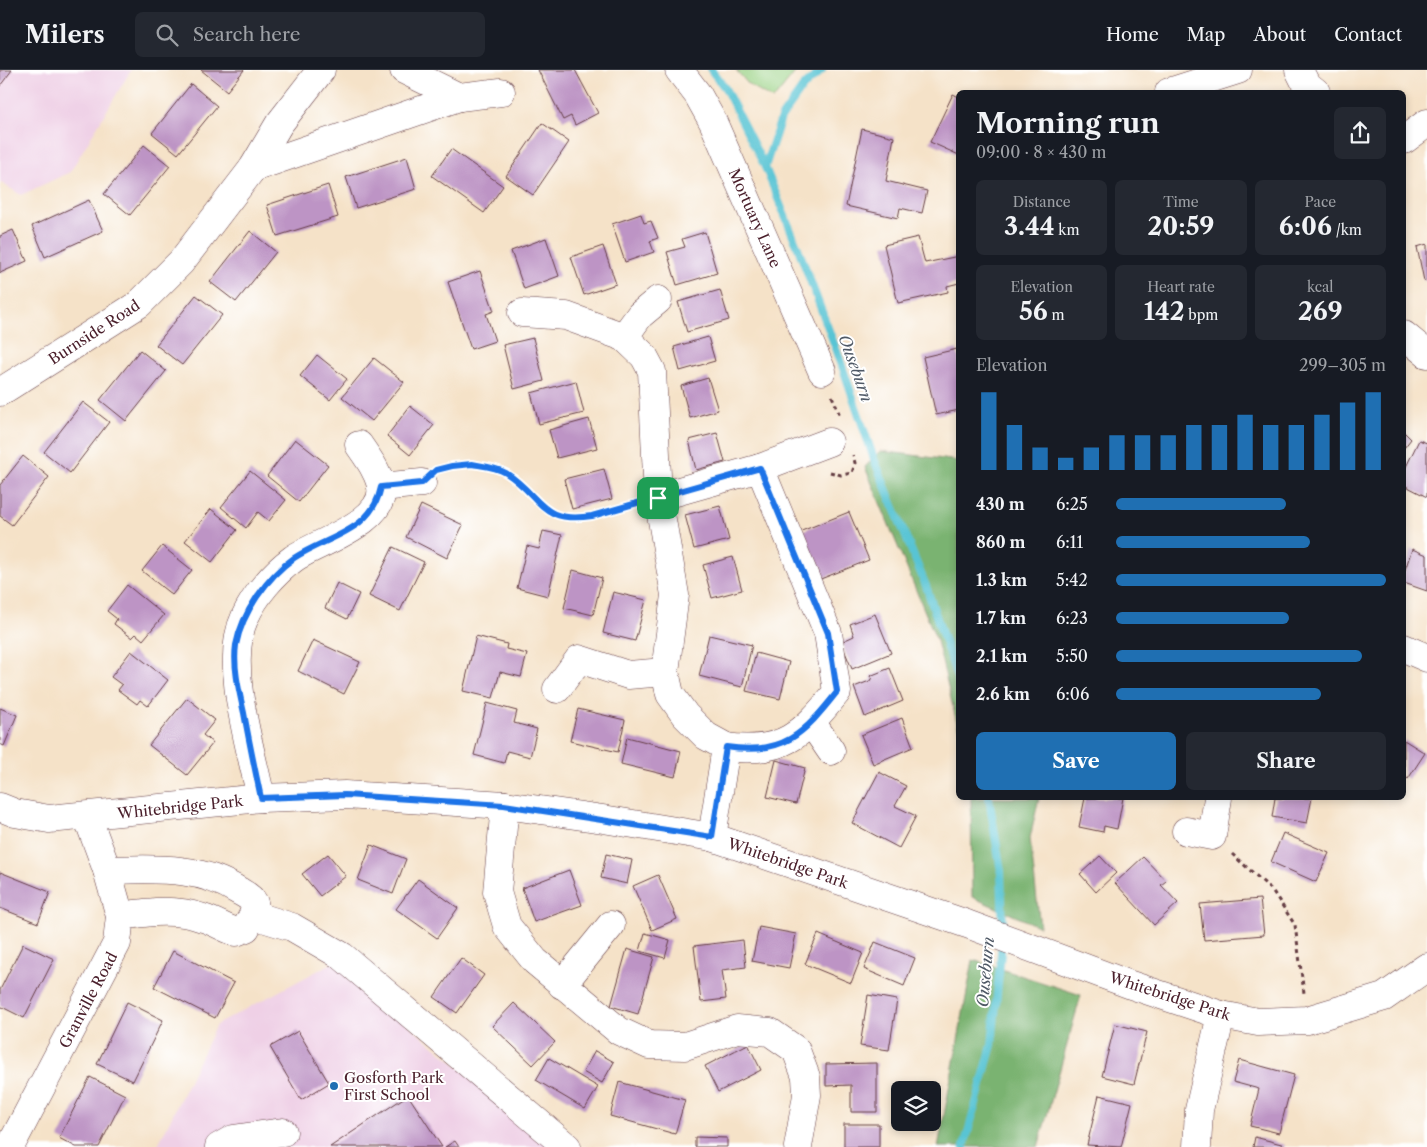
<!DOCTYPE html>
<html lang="en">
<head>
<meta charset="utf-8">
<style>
  body { margin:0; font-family:"Libre Caslon Text",serif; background:#242831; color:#f1f3f6; height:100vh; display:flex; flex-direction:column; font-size:19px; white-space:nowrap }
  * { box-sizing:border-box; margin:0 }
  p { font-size:16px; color:#9ea1a6 }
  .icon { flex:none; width:28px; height:28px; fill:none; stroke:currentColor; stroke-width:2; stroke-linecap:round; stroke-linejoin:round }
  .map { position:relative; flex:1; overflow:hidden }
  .sheet { position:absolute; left:956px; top:20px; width:450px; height:710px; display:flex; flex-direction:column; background:#171b24; border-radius:8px; box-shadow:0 2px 8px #0003 }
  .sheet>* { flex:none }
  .buttons { position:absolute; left:891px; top:1011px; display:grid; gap:10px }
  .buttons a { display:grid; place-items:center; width:50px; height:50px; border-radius:8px; background:#171b24; box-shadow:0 2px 8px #0003; font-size:25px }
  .pin { position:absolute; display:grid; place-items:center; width:42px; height:42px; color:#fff; margin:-21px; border-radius:10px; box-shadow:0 2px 8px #0006 }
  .round { display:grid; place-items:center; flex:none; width:52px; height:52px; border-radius:8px; background:#242831 }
  .overview { display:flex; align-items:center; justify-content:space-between; height:85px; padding:0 20px }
  h1 { font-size:28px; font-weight:800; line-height:38px }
  .stats { display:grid; grid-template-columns:repeat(3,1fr); gap:8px; height:85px; padding:5px 20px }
  .stats div { display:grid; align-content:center; border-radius:8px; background:#242831; text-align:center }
  .stats b { font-size:25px; font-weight:800 }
  .stats small { font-size:14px; font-weight:400 }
  .stats p { font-size:14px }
  .chart { height:140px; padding:10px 20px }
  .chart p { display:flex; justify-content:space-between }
  .chart svg { width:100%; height:90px; margin-top:5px; stroke:#1f6fb2; stroke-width:6 }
  .button { display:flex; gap:10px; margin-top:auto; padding:10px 20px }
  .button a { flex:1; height:58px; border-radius:8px; background:#1f6fb2; color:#fff; font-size:20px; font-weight:800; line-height:58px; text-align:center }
  .button a+a { background:#242831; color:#f1f3f6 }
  ul { padding:0 20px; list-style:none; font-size:16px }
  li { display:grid; grid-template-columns:80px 60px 1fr; align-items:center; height:38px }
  li i { height:12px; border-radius:6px; background:#1f6fb2 }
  header { display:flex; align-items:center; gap:30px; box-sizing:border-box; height:70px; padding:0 25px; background:#171b24; border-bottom:1px solid #363941 }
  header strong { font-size:24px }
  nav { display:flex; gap:28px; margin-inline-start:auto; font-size:18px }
  .search { width:350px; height:45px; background:#242831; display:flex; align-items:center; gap:12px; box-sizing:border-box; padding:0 18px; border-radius:8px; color:#9ea1a6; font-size:19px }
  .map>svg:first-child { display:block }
  .built { fill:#efd0e6 }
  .green { fill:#99d183; stroke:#727857 }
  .forest { fill:#7ab371; stroke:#62694e }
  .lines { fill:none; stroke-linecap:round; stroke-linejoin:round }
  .stream { stroke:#59c4d4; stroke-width:8 }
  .building { fill:#bd94c5 }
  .minor-casing { stroke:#643c43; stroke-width:29 }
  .path { stroke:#643c43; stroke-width:3; stroke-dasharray:4 4; stroke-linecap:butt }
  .minor { stroke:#fff; stroke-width:28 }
  .route-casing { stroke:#fff; stroke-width:10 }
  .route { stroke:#1a73e8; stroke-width:6 }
  .poi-dot { fill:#1f6fb2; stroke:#fff; stroke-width:2 }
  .labels { text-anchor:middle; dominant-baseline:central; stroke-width:4; stroke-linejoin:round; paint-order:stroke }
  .street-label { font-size:15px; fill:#4a1f2b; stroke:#fff }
  .poi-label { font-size:15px; fill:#4a1f2b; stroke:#fff; text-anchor:start }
  .water-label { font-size:16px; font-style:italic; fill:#4f5966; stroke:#fff }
</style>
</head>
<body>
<header>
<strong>Milers</strong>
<div class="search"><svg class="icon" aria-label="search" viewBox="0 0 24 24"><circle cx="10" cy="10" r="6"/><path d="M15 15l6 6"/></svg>Search here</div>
<nav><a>Home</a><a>Map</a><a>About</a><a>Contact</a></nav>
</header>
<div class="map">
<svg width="1427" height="1077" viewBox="0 0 1427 1077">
  <rect width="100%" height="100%" fill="#fff"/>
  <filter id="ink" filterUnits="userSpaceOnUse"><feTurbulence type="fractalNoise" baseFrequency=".02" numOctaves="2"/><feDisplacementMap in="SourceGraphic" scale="10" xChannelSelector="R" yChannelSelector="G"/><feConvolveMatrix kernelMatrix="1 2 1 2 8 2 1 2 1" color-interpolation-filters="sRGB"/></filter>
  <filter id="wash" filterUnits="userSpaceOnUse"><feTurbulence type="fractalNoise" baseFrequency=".0096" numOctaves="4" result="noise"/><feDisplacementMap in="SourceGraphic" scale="20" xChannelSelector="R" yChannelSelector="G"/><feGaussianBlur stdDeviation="1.12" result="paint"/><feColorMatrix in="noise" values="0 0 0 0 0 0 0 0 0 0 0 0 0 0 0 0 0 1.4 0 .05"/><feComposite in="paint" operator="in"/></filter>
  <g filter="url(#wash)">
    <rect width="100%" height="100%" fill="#f5e2c8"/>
    <g class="built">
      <polygon points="0,0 131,0 70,102 21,125 0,112"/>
      <polygon points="334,892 554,1077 157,1077 216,955"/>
    </g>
    <polygon class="green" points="736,0 797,0 773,30 749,15"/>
    <g class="forest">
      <polygon points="880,381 959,391 959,661 937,571 865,397"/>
      <polygon points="971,728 1039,728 1030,768 1040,857 972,827"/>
      <polygon points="973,890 1081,925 1038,1077 938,1077"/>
    </g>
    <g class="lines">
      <g class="stream">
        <polyline points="711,0 725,18 765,97 798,178 839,287 874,389 926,516 959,613"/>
        <polyline points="765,97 781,48 803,17 822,0"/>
        <polyline points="989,728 1001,801 1003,862"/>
        <polyline points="964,1077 992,975 1002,873"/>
      </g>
    </g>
    <g id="blocks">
      <g class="building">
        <polygon points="0,0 12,0 0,16"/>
        <polygon points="201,0 244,0 227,21"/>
        <polygon points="538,0 575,0 598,43 575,55 571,46 563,50"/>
        <polygon points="191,14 217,36 178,84 152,63"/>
        <polygon points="953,24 959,27 959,85 930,72"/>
        <polygon points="542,53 569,72 533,125 506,106"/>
        <polygon points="862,59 894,67 886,111 927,121 922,143 900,138 898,148 846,136"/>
        <polygon points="144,75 170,96 130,145 104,124"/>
        <polygon points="451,79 503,116 484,143 432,106"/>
        <polygon points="407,87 416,119 356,138 346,107"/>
        <polygon points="328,115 338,147 277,166 267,135"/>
        <polygon points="89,130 103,161 45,187 32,156"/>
        <polygon points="641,144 644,153 651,151 658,168 650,171 654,182 625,192 612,154"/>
        <polygon points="13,160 27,191 0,203 0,166"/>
        <polygon points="250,161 276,182 236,232 210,212"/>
        <polygon points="705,162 717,203 677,215 667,182 685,177 682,169"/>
        <polygon points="918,167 925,193 959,186 959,213 947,216 948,222 898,233 884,175"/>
        <polygon points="546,168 559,206 524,219 511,181"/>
        <polygon points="1427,174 1427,210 1424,211 1417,177"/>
        <polygon points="603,176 616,214 584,225 571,187"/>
        <polygon points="480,201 494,241 486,244 495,271 471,279 448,212"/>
        <polygon points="720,220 729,250 687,262 678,232"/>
        <polygon points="196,225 222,245 182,295 156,275"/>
        <polygon points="708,267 715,291 680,301 674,277"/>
        <polygon points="533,268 544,311 514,319 503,275"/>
        <polygon points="957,279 959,289 959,340 936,345 923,287"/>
        <polygon points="140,280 166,301 126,351 100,330"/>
        <polygon points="317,285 347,309 330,330 300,306"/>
        <polygon points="374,288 404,312 372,351 342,327"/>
        <polygon points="708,308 718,340 690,348 681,316"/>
        <polygon points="576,311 584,343 539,354 531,323"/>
        <polygon points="83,332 109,352 70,403 44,382"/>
        <polygon points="410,336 434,355 410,385 387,366"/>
        <polygon points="589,349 597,378 557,388 549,360"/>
        <polygon points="1404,362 1411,369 1404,378"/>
        <polygon points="717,363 725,392 696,400 689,370"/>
        <polygon points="295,369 328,395 299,432 267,406"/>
        <polygon points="1419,370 1427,373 1427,427 1404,415 1404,401"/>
        <polygon points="23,386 49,407 12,455 0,446 0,415"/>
        <polygon points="604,399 612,429 572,439 564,409"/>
        <polygon points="250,401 286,430 269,451 258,442 246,458 221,437"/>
        <polygon points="421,435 463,455 447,488 406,467"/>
        <polygon points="720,436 729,470 694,479 685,445"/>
        <polygon points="211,439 237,460 212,492 185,471"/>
        <polygon points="849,442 869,490 818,510 799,462"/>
        <polygon points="543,461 562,465 548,526 517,518 527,476 539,479"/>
        <polygon points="162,476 192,500 172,525 142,501"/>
        <polygon points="393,477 424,492 400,541 369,526"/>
        <polygon points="1412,479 1427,485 1427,521 1404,513 1404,503"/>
        <polygon points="733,487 742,520 712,528 703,495"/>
        <polygon points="573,500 602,508 593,545 564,538"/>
        <polygon points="337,513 359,524 347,549 325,538"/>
        <polygon points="127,515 164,545 143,570 136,564 132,568 114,554 117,549 107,541"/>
        <polygon points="613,522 646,530 635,571 603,563"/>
        <polygon points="875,544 891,583 852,599 841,572 854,566 850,554"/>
        <polygon points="709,565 752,575 742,617 699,606"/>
        <polygon points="476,566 507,574 506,579 527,584 521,607 500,602 493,628 463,621"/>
        <polygon points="313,570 360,592 344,624 298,601"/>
        <polygon points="131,581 168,610 148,636 140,630 137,634 118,620 122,615 111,607"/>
        <polygon points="756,583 789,592 780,629 746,621"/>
        <polygon points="890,598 903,631 865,647 854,617 872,610 870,606"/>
        <polygon points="187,628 215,650 203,665 213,673 187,705 149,675"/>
        <polygon points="487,633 517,641 514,653 537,659 530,687 507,681 504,693 474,685"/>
        <polygon points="0,638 17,645 4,676 0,674"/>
        <polygon points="578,639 625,650 618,682 570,671"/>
        <polygon points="902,648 913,677 873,694 861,665"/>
        <polygon points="627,667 681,681 675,707 621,694"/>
        <polygon points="1404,670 1425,683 1408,709 1404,706"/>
        <polygon points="776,690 805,698 796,734 767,727"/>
        <polygon points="879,702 906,716 895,736 916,746 899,778 852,753"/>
        <polygon points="1085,728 1123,728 1117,759 1104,756 1103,762 1079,757"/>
        <polygon points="1275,728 1312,728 1307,753 1272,747"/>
        <polygon points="1283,763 1329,783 1316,812 1271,792"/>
        <polygon points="371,775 406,789 393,824 358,810"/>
        <polygon points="328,784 346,806 320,826 302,804"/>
        <polygon points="606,784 632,790 627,814 601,808"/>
        <polygon points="1100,786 1116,803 1096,822 1080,804"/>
        <polygon points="1143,787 1166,811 1161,815 1178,833 1154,855 1115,813"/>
        <polygon points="569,800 582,835 534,852 522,818"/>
        <polygon points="0,802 50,822 38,853 0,838"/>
        <polygon points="658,805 677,849 652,860 633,816"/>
        <polygon points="418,809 458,838 437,868 396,839"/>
        <polygon points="1260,829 1264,865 1204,870 1200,834"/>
        <polygon points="759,857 796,864 789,898 752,891"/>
        <polygon points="645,863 670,870 665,888 640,881"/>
        <polygon points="818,864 863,883 851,913 805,894"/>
        <polygon points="743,870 746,897 722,900 726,929 701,932 694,876"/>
        <polygon points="875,872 915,888 904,916 864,899"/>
        <polygon points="23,874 54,889 24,948 0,936 0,920"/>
        <polygon points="627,879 654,887 638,944 611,936"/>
        <polygon points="173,881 234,913 215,948 154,917"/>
        <polygon points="461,888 484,905 457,943 434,927"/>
        <polygon points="868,925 897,930 889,980 860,976"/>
        <polygon points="127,932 163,950 133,1011 97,994"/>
        <polygon points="514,933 555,972 533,995 492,956"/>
        <polygon points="1115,954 1147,962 1134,1014 1102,1006"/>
        <polygon points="298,961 329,1013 301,1030 270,977"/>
        <polygon points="748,974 761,1000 718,1022 705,996"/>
        <polygon points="595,981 614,992 602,1013 583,1002"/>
        <polygon points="549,988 598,1017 585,1039 536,1010"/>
        <polygon points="1239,990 1294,1005 1279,1063 1250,1056 1259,1019 1233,1012"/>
        <polygon points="877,993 877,1042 851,1042 851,1015 826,1016 826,994"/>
        <polygon points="90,1007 125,1025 99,1077 76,1077 59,1068"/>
        <polygon points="619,1012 685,1030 675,1064 610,1046"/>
        <polygon points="408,1025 442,1077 330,1077"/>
        <polygon points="1099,1025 1132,1033 1121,1077 1087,1075"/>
        <rect x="844" y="1054" width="35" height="23"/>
        <polygon points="695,1067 727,1068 727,1077 695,1077"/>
        <polygon points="1255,1067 1285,1075 1284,1077 1253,1077"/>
        <polygon points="455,1071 459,1077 445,1077"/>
      </g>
    </g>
  </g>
  <g filter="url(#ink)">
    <use href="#blocks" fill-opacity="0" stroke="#643c43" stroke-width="1"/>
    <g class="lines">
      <defs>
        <g id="minor">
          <polyline points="404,0 459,27 501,22"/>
          <polyline points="679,0 698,25 713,52 822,301"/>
          <polyline points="1299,0 1306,14 1316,22"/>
          <polyline points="1169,22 1238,0"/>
          <polyline points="1404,70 1427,53"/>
          <polyline points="253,98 459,27"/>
          <polyline points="522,243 566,246 624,267 644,286 652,301 658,427 675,525 665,602 670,624 685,645 706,666 726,677 712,767"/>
          <polyline points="1404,265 1427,284"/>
          <polyline points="624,267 640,245 658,230"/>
          <polyline points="0,322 139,234 181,192 253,98 279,54 321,0"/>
          <polyline points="381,417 422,413"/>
          <polyline points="658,427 760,398 829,372"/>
          <polyline points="1404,578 1427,588"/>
          <polyline points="557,619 579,589 628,605 665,602"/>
          <polyline points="812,653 831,681"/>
          <path d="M726,677c57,8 77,-13 111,-55l-9,-59 -68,-165"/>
          <path d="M261,728c-10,-50 -38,-135 -16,-181 10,-22 29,-44 48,-58 22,-16 96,-37 88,-74 -4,-15 -13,-27 -22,-40"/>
          <polyline points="505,735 497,822 507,856 535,891 619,961 649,975 685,976 737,959 770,962 796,980 806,1007 807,1025 798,1077"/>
          <polyline points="0,737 15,743 49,749 261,728 345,725 505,735 603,749 712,767 967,854 1131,915 1221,945 1258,952 1307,950 1384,927 1427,897"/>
          <polyline points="1186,761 1212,766 1218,728"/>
          <path d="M107,800c46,-1 92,-5 132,21 5,3 12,6 15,12 3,8 -5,19 -8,25l-10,4c-12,-4 -22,-11 -33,-14 -28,-10 -54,-6 -83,-2"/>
          <polyline points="253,845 292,857 342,886 567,1077"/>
          <polyline points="562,915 611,855"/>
          <polyline points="10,1077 117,873 120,846 107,800 87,746"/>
          <polyline points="219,1077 233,1069 283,1062"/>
          <polyline points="1197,1077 1199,1040 1221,945"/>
        </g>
      </defs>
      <use href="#minor" class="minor-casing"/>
      <g class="path">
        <polyline points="832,326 841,348"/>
        <path d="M442,398c41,-12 61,1 89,29 8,7 17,17 28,19 25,6 51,-5 75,-12"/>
        <polyline points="830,402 841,405 852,403 855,393 853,385"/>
        <polyline points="1232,784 1272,820 1295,855 1304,923"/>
      </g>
      <use href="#minor" class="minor"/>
    </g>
  </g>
  <g class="lines" filter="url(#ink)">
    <defs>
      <path id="route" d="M472,394c11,2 24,3 34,9 37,24 33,51 86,43l168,-48 68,165 9,59c-33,42 -54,64 -111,55l-14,90 -208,-32 -159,-10 -84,3c-6,-28 -12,-57 -17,-85 -5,-22 -11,-46 -8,-68 6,-32 31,-68 58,-87 33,-22 78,-26 87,-71l41,-4 14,-13 16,-4z"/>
    </defs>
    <use href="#route" class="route-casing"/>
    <use href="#route" class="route"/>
  </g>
  <circle class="poi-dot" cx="334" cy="1016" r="5"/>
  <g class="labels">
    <g class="street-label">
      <text transform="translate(755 148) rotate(66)">Mortuary Lane</text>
      <text transform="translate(94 262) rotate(-33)">Burnside Road</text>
      <text transform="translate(180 737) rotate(-6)">Whitebridge Park</text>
      <text transform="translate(788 793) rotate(19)">Whitebridge Park</text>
      <text transform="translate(1170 926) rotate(18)">Whitebridge Park</text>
      <text transform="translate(88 930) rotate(-62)">Granville Road</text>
    </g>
    <g class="poi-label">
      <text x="344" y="1007">Gosforth Park<tspan x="344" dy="17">First School</tspan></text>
    </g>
    <g class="water-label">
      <text transform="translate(856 298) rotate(70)">Ouseburn</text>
      <text transform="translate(985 902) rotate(-85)">Ouseburn</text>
    </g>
  </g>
</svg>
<div class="buttons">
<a><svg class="icon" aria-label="layers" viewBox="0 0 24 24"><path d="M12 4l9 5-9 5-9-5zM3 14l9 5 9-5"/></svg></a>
</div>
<div class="pin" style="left:658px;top:428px;background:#1e9e55"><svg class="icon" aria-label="arrive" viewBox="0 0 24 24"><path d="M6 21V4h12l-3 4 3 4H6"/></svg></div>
<section class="sheet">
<div class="overview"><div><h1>Morning run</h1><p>09:00 · 8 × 430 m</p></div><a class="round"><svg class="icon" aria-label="share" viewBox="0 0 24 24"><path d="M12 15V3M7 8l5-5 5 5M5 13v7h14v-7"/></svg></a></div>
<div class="stats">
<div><p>Distance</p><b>3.44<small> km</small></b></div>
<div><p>Time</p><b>20:59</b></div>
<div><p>Pace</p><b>6:06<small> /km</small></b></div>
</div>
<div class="stats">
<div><p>Elevation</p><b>56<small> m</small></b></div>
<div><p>Heart rate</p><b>142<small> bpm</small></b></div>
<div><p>kcal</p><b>269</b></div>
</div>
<div class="chart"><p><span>Elevation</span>299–305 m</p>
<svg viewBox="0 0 160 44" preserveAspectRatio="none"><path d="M5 44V6M15 44V22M25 44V33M35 44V38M45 44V33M55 44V27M65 44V27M75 44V27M85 44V22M95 44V22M105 44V17M115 44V22M125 44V22M135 44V17M145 44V11M155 44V6"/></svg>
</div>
<ul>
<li><b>430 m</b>6:25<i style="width:63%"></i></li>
<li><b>860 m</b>6:11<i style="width:72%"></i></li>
<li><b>1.3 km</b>5:42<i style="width:100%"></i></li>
<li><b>1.7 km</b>6:23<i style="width:64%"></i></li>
<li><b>2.1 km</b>5:50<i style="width:91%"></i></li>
<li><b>2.6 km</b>6:06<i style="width:76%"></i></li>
</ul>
<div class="button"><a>Save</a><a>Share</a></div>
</section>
</div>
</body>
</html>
